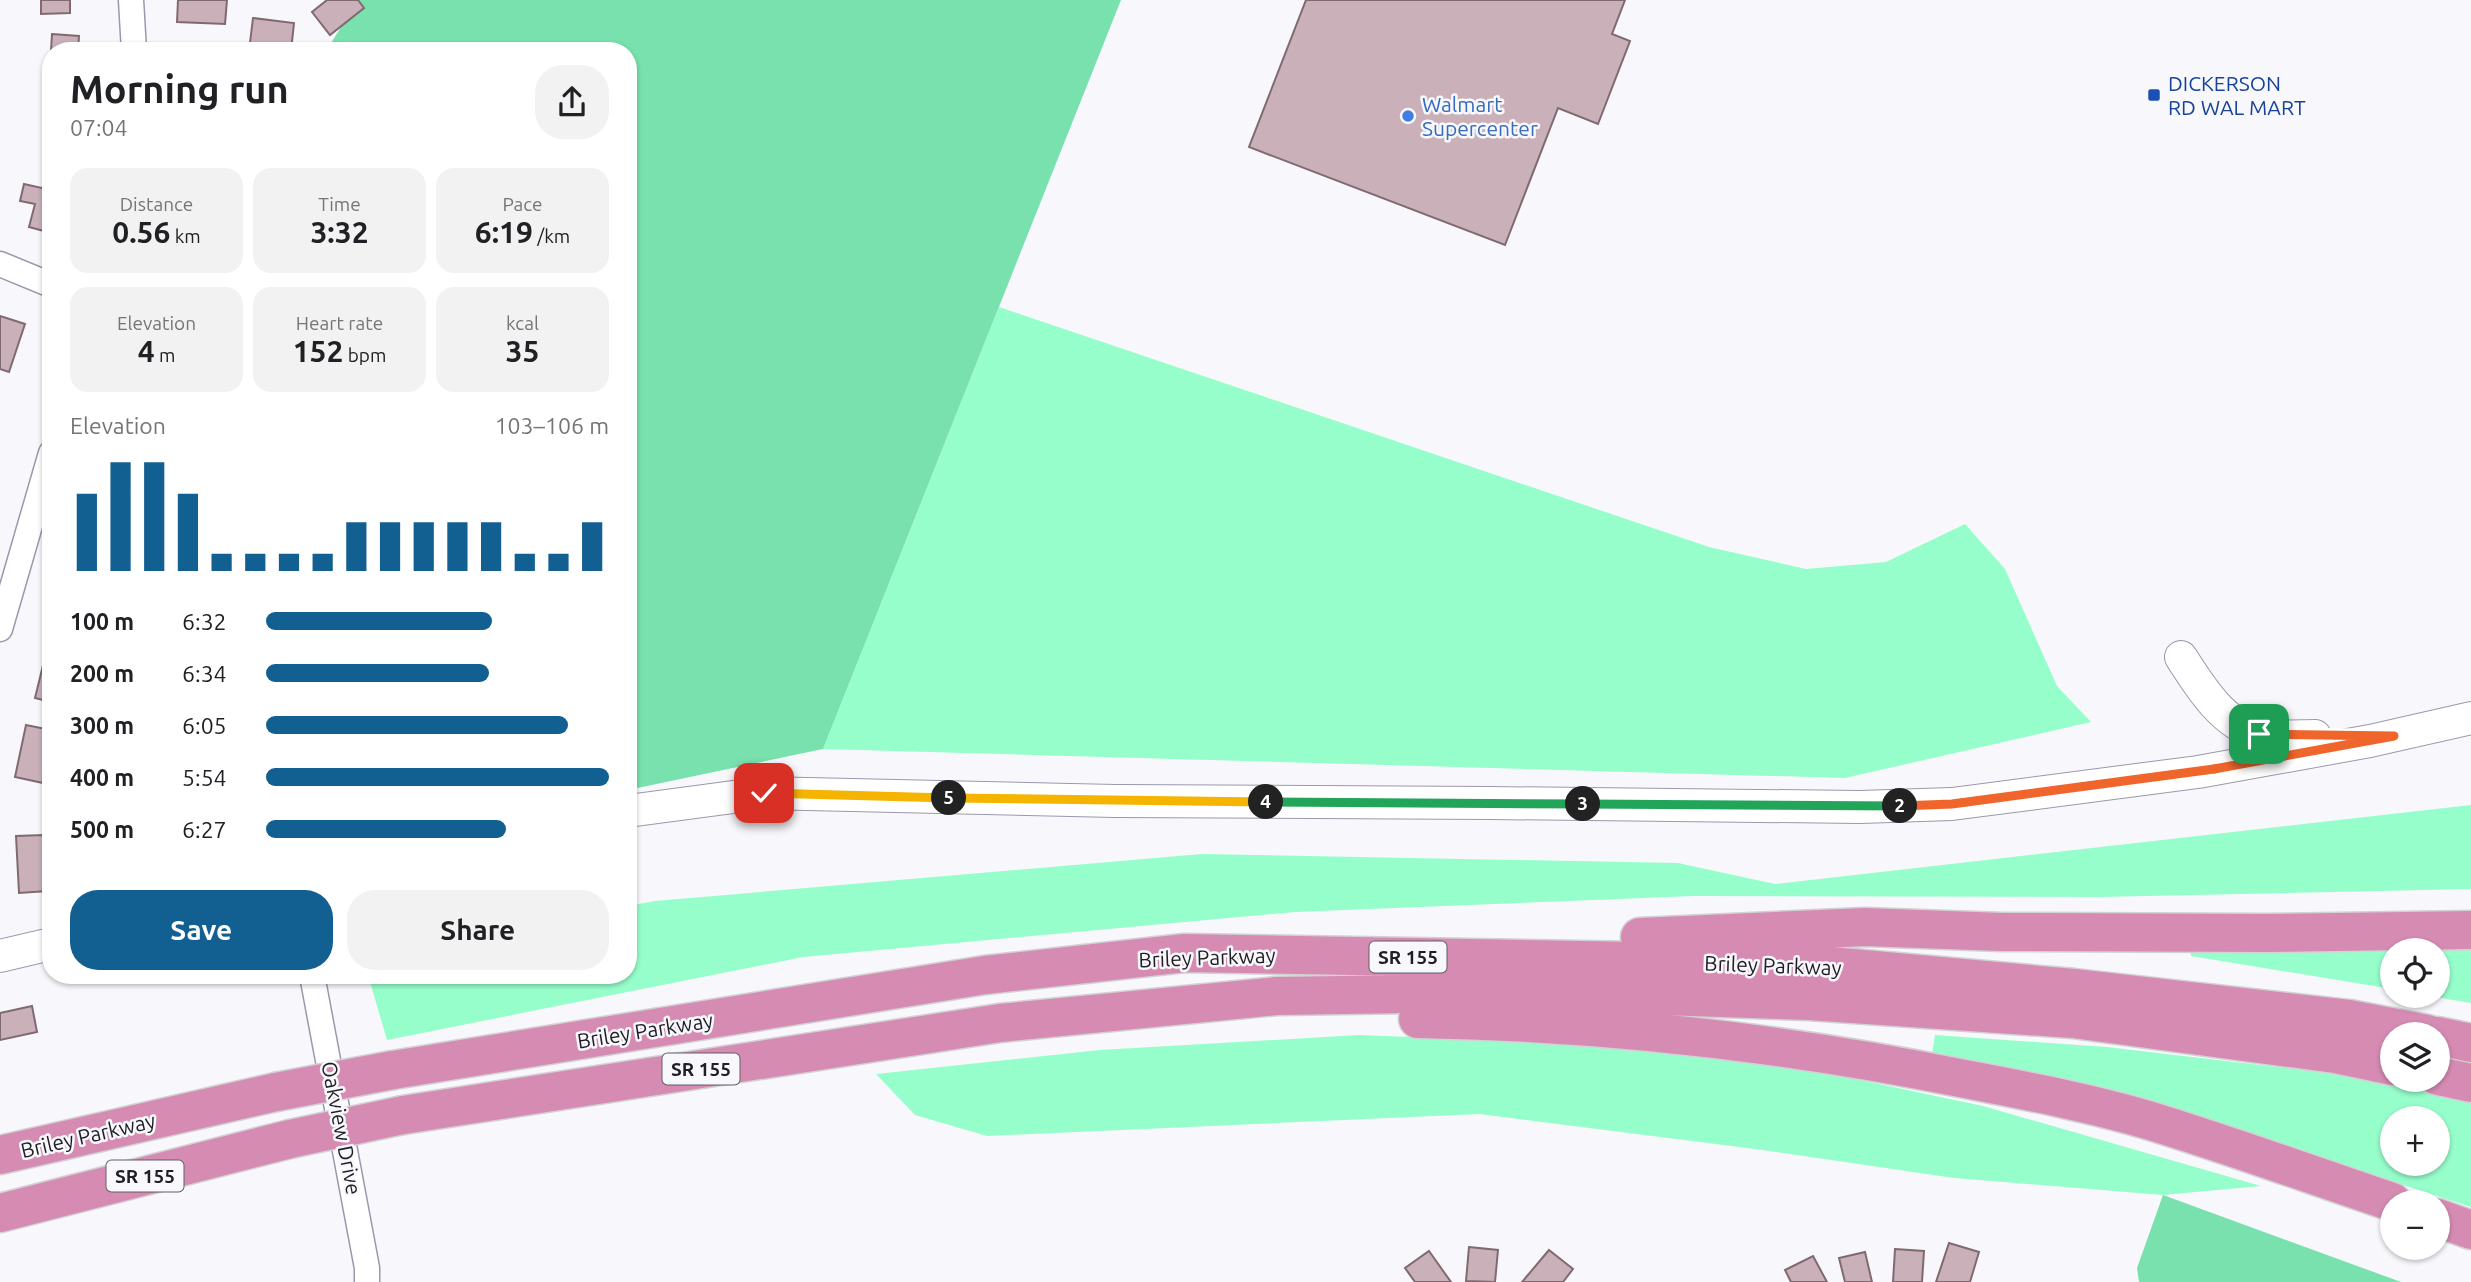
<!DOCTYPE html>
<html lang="en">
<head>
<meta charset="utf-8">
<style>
  body { margin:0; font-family:Ubuntu,sans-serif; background:#f2f2f2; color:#202124; height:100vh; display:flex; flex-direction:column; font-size:26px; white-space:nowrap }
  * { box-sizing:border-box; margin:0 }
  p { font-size:23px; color:#757577 }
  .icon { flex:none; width:38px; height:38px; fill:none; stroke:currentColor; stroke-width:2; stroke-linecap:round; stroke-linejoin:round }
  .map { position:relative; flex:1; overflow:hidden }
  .side { position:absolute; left:42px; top:42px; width:595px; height:942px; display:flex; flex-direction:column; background:#fff; border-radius:28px; box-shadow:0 2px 5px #0004 }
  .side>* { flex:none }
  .tools { position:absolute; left:2380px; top:938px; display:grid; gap:14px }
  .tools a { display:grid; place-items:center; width:70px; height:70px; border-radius:50%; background:#fff; box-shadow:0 2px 5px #0004; font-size:35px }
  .pin { position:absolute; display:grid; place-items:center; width:60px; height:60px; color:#fff; margin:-30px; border-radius:14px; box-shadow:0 4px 10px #0006 }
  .km { position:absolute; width:35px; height:35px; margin:-18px; border-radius:50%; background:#222; color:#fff; font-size:19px; line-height:35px; text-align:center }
  .round { display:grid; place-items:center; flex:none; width:74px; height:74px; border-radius:28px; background:#f2f2f2 }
  .head { display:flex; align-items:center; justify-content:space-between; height:119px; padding:0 28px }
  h1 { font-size:38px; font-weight:600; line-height:52px }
  .figures { display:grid; grid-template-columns:repeat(3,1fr); gap:10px; height:119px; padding:7px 28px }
  .figures div { display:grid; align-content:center; border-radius:18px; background:#f2f2f2; text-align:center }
  .figures b { font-size:30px; font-weight:600 }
  .figures small { font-size:19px; font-weight:400 }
  .figures p { font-size:19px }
  .chart { height:196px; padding:14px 28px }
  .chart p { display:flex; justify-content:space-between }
  .chart svg { width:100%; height:126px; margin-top:7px; stroke:#125f92; stroke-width:6 }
  .action { display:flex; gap:14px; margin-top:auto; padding:14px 28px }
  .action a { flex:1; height:80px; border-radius:28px; background:#125f92; color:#fff; font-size:28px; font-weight:600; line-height:80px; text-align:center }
  .action a+a { background:#f2f2f2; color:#202124 }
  ul { padding:0 28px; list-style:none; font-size:23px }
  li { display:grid; grid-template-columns:112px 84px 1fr; align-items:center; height:52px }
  li i { height:18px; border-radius:9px; background:#125f92 }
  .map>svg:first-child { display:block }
  .green { fill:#96feca; fill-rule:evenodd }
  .forest { fill:#78e1ae }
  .building { fill:#c9b0b9; stroke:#806a72; stroke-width:2 }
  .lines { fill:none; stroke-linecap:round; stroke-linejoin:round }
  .minor-casing { stroke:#9a98ad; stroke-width:27 }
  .tertiary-casing { stroke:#9a98ad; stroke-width:34 }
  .motorway-casing { stroke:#d2d2d4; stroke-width:41 }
  .minor { stroke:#fff; stroke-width:24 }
  .tertiary { stroke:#fff; stroke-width:32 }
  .motorway { stroke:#d68bb3; stroke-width:38 }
  .motorway-bridge-casing { stroke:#d2d2d4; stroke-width:41; stroke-linecap:butt }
  .motorway-bridge { stroke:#d68bb3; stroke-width:38 }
  .split-1-casing { stroke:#fff; stroke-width:14 }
  .split-2-casing { stroke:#fff; stroke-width:14 }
  .split-3-casing { stroke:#fff; stroke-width:14 }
  .split-4-casing { stroke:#fff; stroke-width:14 }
  .split-5-casing { stroke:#fff; stroke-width:14 }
  .split-6-casing { stroke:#fff; stroke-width:14 }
  .split-1 { stroke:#f0652b; stroke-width:9 }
  .split-2 { stroke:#f0652b; stroke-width:9 }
  .split-3 { stroke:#22a559; stroke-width:9 }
  .split-4 { stroke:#22a559; stroke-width:9 }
  .split-5 { stroke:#f5b400; stroke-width:9 }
  .split-6 { stroke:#f5b400; stroke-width:9 }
  .transit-dot { fill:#1a4fb4; stroke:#f8f8fc; stroke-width:2.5 }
  .shop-dot { fill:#3f7fe0; stroke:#f8f8fc; stroke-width:2.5 }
  .labels { text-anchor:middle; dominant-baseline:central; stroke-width:5; stroke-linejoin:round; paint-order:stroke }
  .shield { fill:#f8f8fc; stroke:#605f66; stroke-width:2 }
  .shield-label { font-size:19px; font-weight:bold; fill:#1f1e26 }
  .transit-label { font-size:21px; fill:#164399; stroke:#f8f8fc; text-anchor:start }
  .shop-label { font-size:21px; fill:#366cbe; stroke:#f8f8fc; text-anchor:start }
  .street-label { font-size:21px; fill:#1f1e26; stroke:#f8f8fc }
</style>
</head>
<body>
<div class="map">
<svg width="2471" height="1282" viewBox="0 0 2471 1282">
  <rect width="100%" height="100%" fill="#f8f8fc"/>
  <g class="green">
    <polygon points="999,307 1709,547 1806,569 1886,562 1965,524 2005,569 2057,686 2091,722 1845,778 823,749"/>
    <polygon points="2471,805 2471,889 2099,897 1694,896 1295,912 803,957 387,1040 368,975 628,975 628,906 655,901 1202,854 1678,863 1775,884"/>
    <polygon points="2471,942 2471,1003 2429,996 2438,996 2438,950 2392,950 2392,989 2191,956 2189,943"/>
    <polygon points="1359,1035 1587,1044 1813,1070 1983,1106 2261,1186 2163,1195 1954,1178 1763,1150 1479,1114 987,1136 915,1115 876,1074 1100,1050"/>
    <path d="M1935,1035l172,12 229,27 135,24v109l-166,-54 -373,-99zM2392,1118h46v46h-46z"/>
  </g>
  <g class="forest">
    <polygon points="358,0 1121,0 823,749 628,790 628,51 326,51"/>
    <polygon points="2163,1195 2401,1282 2139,1282 2137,1268"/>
  </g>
  <g class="building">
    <polygon points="41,0 70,0 70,13 41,14"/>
    <polygon points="178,0 227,0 225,24 177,22"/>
    <polygon points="327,0 358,0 364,8 330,35 312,12"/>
    <polygon points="1306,0 1625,0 1612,34 1630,41 1598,124 1558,108 1505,245 1249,147"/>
    <polygon points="253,18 294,23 291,51 249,51"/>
    <polygon points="52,34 79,36 78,51 51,51"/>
    <polygon points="51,109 51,157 46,156"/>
    <polygon points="24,184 51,190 51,233 29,227 35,204 20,201"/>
    <polygon points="0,316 25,324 9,372 0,369"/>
    <polygon points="46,653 51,654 51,702 35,698"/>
    <polygon points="26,725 51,730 51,747 43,783 15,777"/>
    <polygon points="44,835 48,891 19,893 16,836"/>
    <polygon points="32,1006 37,1032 0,1040 0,1013"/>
    <polygon points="1949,1243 1979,1252 1970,1282 1936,1282"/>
    <polygon points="1469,1247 1498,1250 1495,1282 1466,1281"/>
    <polygon points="1895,1249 1924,1251 1922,1282 1893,1282"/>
    <polygon points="1549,1250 1573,1269 1563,1282 1522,1282"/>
    <polygon points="1429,1251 1451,1282 1415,1282 1405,1268"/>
    <polygon points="1865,1252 1872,1282 1845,1282 1839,1258"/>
    <polygon points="1813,1256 1827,1282 1791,1282 1785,1270"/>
  </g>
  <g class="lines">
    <defs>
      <g id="minor">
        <polyline points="131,0 134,51"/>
        <polyline points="0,264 51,285"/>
        <polyline points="0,629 51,453"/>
        <polyline points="312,975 367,1268 367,1282"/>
      </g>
      <g id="tertiary">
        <path d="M2181,657c19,30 43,69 80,77 17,4 37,2 54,2"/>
        <polyline points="628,811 763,793 1115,801 1490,803 1860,807 1952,804 2198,772 2370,741 2471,718"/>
        <polyline points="0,956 51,944"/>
      </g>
      <g id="motorway">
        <polyline points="1640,937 1865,927 2002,932 2269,933 2471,930"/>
        <path d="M1418,1019c182,3 369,24 547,60 62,12 126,24 186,42 81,25 161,54 241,81"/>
        <polyline points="2438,1036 2471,1043"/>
        <polyline points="393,1070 985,975 1185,953 1808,964 2074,988 2349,1019 2427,1034"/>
        <polyline points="2438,1076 2471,1083"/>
        <polyline points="403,1115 1000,1023 1277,996 1545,992 1809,1001 2073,1019 2335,1054 2392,1066"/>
        <polyline points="0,1155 276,1092"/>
        <polyline points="0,1213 290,1139"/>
        <polyline points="2438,1218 2471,1230"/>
      </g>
    </defs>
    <use href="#minor" class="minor-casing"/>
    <use href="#tertiary" class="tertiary-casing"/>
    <use href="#motorway" class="motorway-casing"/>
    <use href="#minor" class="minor"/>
    <use href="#tertiary" class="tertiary"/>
    <use href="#motorway" class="motorway"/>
    <defs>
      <g id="motorway-bridge">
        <polyline points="276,1092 393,1070"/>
        <polyline points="290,1139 403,1115"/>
      </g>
    </defs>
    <use href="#motorway-bridge" class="motorway-bridge-casing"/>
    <use href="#motorway-bridge" class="motorway-bridge"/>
  </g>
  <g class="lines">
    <defs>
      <polyline id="split-1" points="2214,769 2394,736 2259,734"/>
      <polyline id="split-2" points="1900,806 1952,804 2214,769"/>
      <polyline id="split-3" points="1583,804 1900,806"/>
      <polyline id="split-4" points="1266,802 1583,804"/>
      <polyline id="split-5" points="949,798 1266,802"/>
      <polyline id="split-6" points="764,793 949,798"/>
    </defs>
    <use href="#split-1" class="split-1-casing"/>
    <use href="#split-2" class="split-2-casing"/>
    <use href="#split-3" class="split-3-casing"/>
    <use href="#split-4" class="split-4-casing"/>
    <use href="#split-5" class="split-5-casing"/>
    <use href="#split-6" class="split-6-casing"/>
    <use href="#split-1" class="split-1"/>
    <use href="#split-2" class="split-2"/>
    <use href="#split-3" class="split-3"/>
    <use href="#split-4" class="split-4"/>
    <use href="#split-5" class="split-5"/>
    <use href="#split-6" class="split-6"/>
  </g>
  <rect class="transit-dot" x="2147" y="88" width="14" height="14" rx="3.5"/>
  <circle class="shop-dot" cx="1408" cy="116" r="7"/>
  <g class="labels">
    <g class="shield">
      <rect x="1369.5" y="941.5" width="77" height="31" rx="5"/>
      <rect x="662.5" y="1053.5" width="77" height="31" rx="5"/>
      <rect x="106.5" y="1160.5" width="77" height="31" rx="5"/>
    </g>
    <g class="shield-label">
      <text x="1408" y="957">SR 155</text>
      <text x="701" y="1069">SR 155</text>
      <text x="145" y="1176">SR 155</text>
    </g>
    <g class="transit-label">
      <text x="2168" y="83">DICKERSON<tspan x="2168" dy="24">RD WAL MART</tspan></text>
    </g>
    <g class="shop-label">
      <text x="1422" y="104">Walmart<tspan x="1422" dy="24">Supercenter</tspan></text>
    </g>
    <g class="street-label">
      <text transform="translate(1207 957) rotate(-2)">Briley Parkway</text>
      <text transform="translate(1773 965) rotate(2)">Briley Parkway</text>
      <text transform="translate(645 1030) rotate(-9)">Briley Parkway</text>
      <text transform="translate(342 1128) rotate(79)">Oakview Drive</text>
      <text transform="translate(88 1135) rotate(-13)">Briley Parkway</text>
    </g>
  </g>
</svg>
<div class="tools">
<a><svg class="icon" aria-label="locate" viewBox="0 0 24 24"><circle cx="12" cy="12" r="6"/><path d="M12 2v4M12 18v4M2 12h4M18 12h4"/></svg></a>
<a><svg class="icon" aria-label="layers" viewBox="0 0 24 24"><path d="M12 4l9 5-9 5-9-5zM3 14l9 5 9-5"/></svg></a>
<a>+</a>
<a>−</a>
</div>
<div class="pin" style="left:2259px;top:734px;background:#1e9e55"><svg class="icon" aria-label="arrive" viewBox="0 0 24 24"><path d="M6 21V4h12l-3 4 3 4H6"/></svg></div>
<div class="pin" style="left:764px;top:793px;background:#d93025"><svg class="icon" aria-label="check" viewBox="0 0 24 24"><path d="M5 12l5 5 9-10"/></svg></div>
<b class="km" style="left:1900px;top:806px">2</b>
<b class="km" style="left:1583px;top:804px">3</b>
<b class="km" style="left:1266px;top:802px">4</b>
<b class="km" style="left:949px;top:798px">5</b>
<section class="side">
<div class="head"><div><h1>Morning run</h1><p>07:04</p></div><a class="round"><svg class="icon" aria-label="share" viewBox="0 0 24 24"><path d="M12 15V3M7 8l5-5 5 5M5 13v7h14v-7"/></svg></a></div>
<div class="figures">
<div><p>Distance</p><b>0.56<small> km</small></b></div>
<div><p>Time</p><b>3:32</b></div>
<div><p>Pace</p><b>6:19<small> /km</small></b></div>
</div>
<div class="figures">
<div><p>Elevation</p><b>4<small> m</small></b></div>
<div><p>Heart rate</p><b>152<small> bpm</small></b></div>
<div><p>kcal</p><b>35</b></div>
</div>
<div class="chart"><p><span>Elevation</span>103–106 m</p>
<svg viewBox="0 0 160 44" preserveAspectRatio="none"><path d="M5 44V17M15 44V6M25 44V6M35 44V17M45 44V38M55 44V38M65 44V38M75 44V38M85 44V27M95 44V27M105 44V27M115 44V27M125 44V27M135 44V38M145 44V38M155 44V27"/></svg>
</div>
<ul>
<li><b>100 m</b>6:32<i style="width:66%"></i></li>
<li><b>200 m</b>6:34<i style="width:65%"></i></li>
<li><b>300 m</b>6:05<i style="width:88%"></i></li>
<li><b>400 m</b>5:54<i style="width:100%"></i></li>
<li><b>500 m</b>6:27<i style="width:70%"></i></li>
</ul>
<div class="action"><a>Save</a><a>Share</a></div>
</section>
</div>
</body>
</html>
